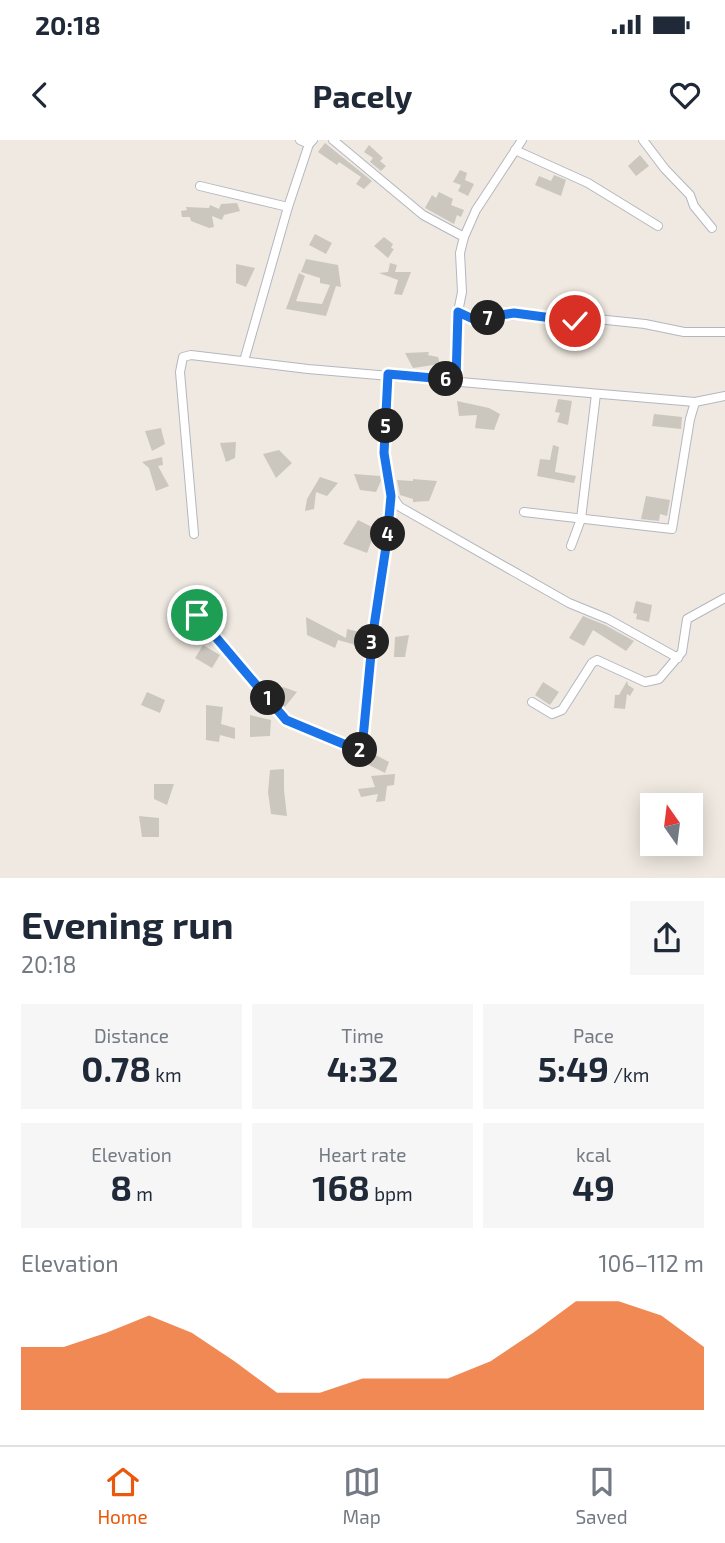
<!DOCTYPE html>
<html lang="en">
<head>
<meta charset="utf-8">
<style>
  body { margin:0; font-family:"Exo 2",sans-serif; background:#f6f6f7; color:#1f2937; height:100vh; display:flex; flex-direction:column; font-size:26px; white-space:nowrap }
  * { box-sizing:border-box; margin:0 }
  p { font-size:23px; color:#747a83 }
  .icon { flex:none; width:38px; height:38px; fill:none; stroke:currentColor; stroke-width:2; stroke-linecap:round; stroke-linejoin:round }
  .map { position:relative; height:738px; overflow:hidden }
  .details { display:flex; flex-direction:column; background:#fff; flex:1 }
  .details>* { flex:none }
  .needle { width:46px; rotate:346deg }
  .controls { position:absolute; left:640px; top:653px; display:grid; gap:14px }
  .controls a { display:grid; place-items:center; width:63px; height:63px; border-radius:0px; background:#fff; box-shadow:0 4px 18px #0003; font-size:35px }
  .pin { position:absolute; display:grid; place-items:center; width:60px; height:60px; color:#fff; margin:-30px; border:4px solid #fff; border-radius:50%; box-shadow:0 2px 7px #0007 }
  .km { position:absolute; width:35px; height:35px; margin:-18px; border-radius:50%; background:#222; color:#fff; font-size:19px; line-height:35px; text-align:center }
  .round { display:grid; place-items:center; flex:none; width:74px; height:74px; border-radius:0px; background:#f6f6f7 }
  .summary { display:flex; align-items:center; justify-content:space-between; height:119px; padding:0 21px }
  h1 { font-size:38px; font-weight:700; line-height:52px }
  .figures { display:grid; grid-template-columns:repeat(3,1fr); gap:10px; height:119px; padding:7px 21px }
  .figures div { display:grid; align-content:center; border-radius:0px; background:#f6f6f7; text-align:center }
  .figures b { font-size:35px; font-weight:700 }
  .figures small { font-size:19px; font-weight:400 }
  .figures p { font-size:19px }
  .chart { height:196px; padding:14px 21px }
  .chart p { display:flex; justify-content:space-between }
  .chart svg { width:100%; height:126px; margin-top:7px; fill:#ea580c; opacity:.7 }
  .status { display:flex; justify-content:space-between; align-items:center; height:49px; padding:0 35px; background:#fff; direction:ltr }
  .status svg { height:19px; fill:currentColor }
  header { display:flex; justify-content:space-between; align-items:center; height:91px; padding:0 21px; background:#fff; font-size:32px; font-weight:700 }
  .tabs { display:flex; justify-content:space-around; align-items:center; height:98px; border-top:2px solid #e0e1e3; background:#fff; font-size:19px; color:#747a83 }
  .tabs a { display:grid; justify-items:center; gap:4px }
  .tabs .selected { color:#ea580c }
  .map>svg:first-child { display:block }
  .building { fill:#cbc7bf }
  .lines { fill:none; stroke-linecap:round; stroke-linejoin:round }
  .street-casing { stroke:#b4b7c1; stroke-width:10 }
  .street { stroke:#fff; stroke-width:8 }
  .route-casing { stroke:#fff; stroke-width:14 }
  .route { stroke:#1a73e8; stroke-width:9 }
</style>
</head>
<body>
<div class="status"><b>20:18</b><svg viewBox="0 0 49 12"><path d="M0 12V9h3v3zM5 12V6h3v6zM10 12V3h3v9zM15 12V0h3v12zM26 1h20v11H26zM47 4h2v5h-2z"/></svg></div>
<header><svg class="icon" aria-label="back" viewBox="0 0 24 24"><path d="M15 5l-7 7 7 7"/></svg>Pacely<svg class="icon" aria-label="heart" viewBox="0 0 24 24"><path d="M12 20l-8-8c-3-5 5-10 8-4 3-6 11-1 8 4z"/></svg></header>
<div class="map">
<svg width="725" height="738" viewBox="0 0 725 738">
  <rect width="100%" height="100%" fill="#efe9e1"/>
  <g class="building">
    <polygon points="325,3 372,41 364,49 356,44 361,37 339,22 337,25 318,12"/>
    <polygon points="369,5 383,18 380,21 386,26 381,31 370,22 373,18 364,12"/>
    <polygon points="640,15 649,26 636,36 628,26"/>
    <polygon points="460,30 467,33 465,40 474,44 468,56 458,51 461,45 453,42"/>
    <polygon points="554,35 566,40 561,56 535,45 539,36 551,41"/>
    <polygon points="439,52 453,59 451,65 464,70 461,77 457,75 454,84 425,68 432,55 436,58"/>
    <polygon points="237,63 240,71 224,75 222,80 212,76 214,87 209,88 191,81 190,77 182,77 181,71 187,70 186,67 209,68 210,65 219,69 221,64"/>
    <polygon points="315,94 332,103 326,114 309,105"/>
    <polygon points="384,97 393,104 391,108 394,109 388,118 374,106"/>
    <polygon points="306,119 338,125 341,147 336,146 326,176 286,169 299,133 305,136 296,161 322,164 330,145 320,143 320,138 301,132"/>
    <polygon points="390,123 397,125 395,132 411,132 402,155 394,154 398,140 379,133 388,132"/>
    <polygon points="236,124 255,128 246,147 236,143"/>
    <polygon points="429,212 428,215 438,217 440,224 413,228 405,213"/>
    <polygon points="558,259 572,261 568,285 557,282 560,273 555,272"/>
    <polygon points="457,261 489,268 500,274 494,290 475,288 477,275 459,276"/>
    <polygon points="654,274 682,277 681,289 652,286"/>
    <polygon points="161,288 165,304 152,311 145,291"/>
    <polygon points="236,302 235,318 226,322 220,303"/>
    <polygon points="553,305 559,307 555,332 576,336 574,343 537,336 540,319 550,320"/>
    <polygon points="279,310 292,323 276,338 263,314"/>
    <polygon points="162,317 163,325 158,326 169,346 156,351 149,328 142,322"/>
    <polygon points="354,334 380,336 381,341 376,352 360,350"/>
    <polygon points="320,337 338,343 327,356 316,352 314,369 305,371 307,359"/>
    <polygon points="413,339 437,341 429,361 413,362 413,359 400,355 397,340 413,341"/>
    <polygon points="646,356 670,360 667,376 660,374 659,381 641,379"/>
    <polygon points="358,380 376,389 367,413 343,404"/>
    <polygon points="636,461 652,465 649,482 636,479 637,474 633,473"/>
    <polygon points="583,476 605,485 634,501 626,511 593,490 584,506 569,498"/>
    <polygon points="306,477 346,498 347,489 368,494 367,497 363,507 338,500 335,508 307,495"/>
    <polygon points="409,495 405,517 394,517 395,497"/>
    <polygon points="203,505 220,515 212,528 195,518"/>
    <polygon points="627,541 628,545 634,549 630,556 627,554 625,569 614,568 615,555 619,555"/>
    <polygon points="543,542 559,552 550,565 535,555"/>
    <polygon points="283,547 297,552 284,568 275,557"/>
    <polygon points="147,552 165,560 160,573 141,565"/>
    <polygon points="206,565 223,567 221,584 235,588 235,599 220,595 219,602 206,600"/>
    <polygon points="250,575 271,580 270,596 250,597"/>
    <polygon points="370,612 389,622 385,633 363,622"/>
    <polygon points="284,629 284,650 287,676 271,674 268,652 270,630"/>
    <polygon points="395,634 394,645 387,646 385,661 376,662 378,654 361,657 358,649 375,647 371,636"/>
    <polygon points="154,644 174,644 167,665 154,659"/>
    <polygon points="139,676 159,678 159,697 142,697"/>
  </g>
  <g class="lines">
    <defs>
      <g id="street">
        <polyline points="300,0 309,4 313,0"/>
        <polyline points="333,0 423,75 464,97"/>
        <polyline points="643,0 665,29 690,55 694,66 712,88"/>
        <polyline points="515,10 588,43 658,86"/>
        <polyline points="200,46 288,67"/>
        <polyline points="458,172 473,179 527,174 575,181 597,179 645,184 684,192 725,192"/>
        <polyline points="244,221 288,67 309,4"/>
        <path d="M388,235c-2,37 -14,102 12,132l169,96 39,16 70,39"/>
        <polyline points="456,240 458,172 462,152 460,113 464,97 476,70 522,0"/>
        <polyline points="695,262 725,256"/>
        <polyline points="194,394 180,232 183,217 191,215 308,229 695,262 690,279 672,389 524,372"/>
        <polyline points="571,406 581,379 596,254"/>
        <polyline points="197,475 286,580 360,610 391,357"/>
        <polyline points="532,562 552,574 562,570 592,523 597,520 645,542 659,539 682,512 687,479 725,458"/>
      </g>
    </defs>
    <use href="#street" class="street-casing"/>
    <use href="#street" class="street"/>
  </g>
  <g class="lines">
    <defs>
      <polyline id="route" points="197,475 286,580 358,610 362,609 373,493 387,400 391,356 384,313 388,234 456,240 458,172 473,179 514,173 575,181"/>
    </defs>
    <use href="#route" class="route-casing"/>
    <use href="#route" class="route"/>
  </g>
</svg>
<div class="controls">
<a><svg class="needle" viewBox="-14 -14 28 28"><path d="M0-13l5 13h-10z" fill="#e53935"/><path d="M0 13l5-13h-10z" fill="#747a83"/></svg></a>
</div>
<div class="pin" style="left:197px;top:475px;background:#1e9e55"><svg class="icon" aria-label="arrive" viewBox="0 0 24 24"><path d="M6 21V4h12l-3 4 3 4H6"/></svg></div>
<div class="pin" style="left:575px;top:181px;background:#d93025"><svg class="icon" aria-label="check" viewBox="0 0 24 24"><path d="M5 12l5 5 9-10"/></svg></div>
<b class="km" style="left:268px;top:558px">1</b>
<b class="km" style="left:360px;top:610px">2</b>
<b class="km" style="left:372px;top:502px">3</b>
<b class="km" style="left:388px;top:394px">4</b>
<b class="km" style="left:386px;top:286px">5</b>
<b class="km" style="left:446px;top:239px">6</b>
<b class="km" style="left:488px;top:178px">7</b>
</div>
<section class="details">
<div class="summary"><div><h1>Evening run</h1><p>20:18</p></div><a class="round"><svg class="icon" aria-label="share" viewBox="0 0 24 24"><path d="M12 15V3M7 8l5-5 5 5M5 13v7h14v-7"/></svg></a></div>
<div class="figures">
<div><p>Distance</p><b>0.78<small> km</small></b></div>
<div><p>Time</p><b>4:32</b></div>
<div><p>Pace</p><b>5:49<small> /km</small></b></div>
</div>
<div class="figures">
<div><p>Elevation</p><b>8<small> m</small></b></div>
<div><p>Heart rate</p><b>168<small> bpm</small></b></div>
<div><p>kcal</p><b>49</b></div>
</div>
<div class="chart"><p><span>Elevation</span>106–112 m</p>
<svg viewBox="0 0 160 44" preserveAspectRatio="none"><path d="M0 44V22L10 22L20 17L30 11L40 17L50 27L60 38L70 38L80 33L90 33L100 33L110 27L120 17L130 6L140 6L150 11L160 22V44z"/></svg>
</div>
</section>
<nav class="tabs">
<a class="selected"><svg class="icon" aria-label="home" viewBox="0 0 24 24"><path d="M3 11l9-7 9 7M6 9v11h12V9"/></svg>Home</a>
<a><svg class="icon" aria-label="map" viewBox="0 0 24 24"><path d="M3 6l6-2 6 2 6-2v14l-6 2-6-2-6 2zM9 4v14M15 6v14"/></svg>Map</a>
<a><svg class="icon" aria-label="saved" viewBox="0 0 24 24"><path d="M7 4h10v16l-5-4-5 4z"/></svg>Saved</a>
</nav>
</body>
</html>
